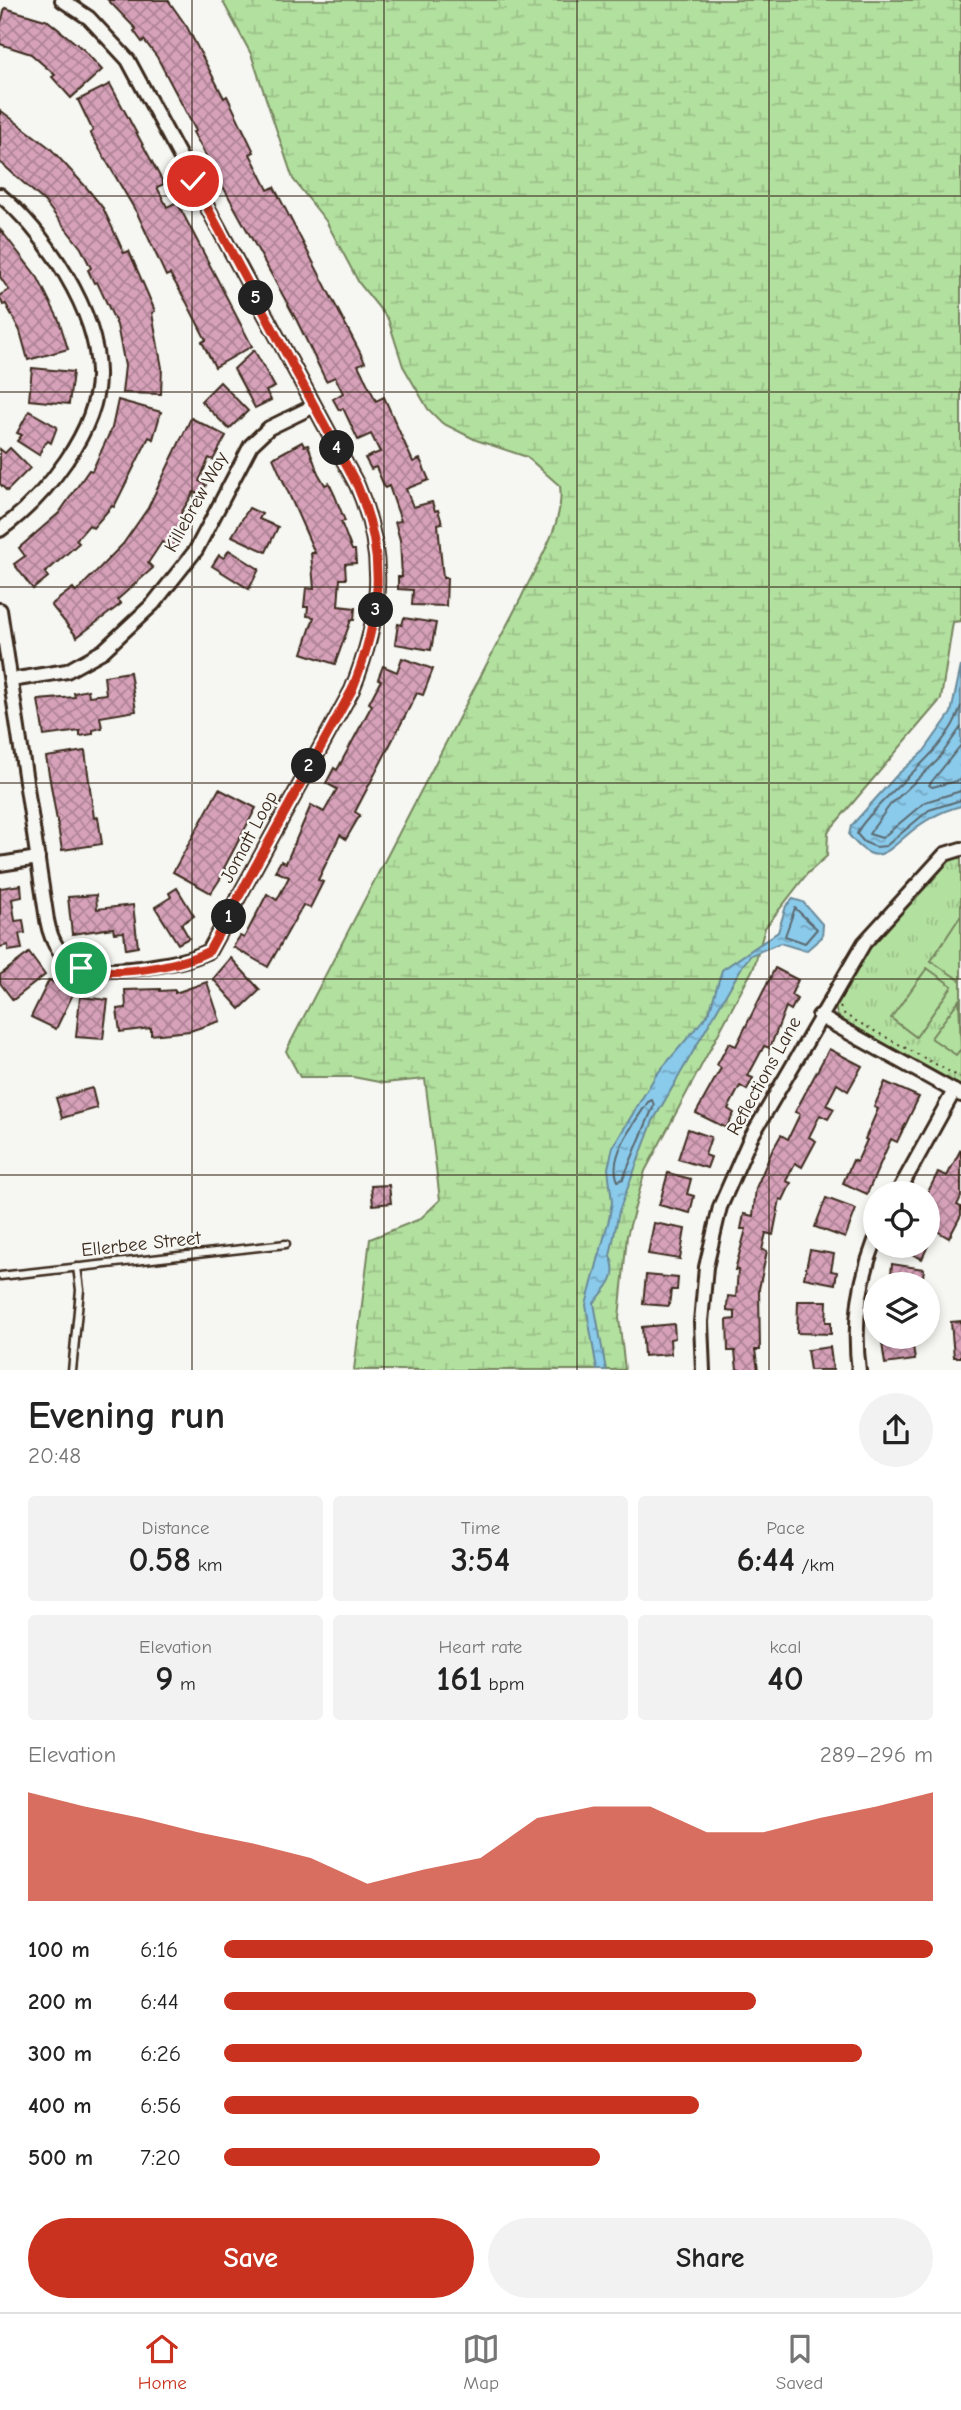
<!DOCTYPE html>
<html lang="en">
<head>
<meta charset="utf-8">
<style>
  body { margin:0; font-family:"Comic Neue",sans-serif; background:#f2f2f2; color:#222; height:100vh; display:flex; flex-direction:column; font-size:26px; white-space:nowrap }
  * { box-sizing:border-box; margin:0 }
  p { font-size:23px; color:#767676 }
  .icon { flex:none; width:38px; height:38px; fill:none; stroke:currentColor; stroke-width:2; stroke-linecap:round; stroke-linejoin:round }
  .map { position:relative; height:1370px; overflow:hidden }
  .drawer { display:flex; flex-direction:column; background:#fff; flex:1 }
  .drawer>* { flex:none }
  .buttons { position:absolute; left:863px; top:1181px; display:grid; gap:14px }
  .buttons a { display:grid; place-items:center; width:77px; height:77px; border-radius:50%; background:#fff; box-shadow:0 4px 10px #0003; font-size:35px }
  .pin { position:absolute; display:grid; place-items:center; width:60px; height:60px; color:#fff; margin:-30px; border:4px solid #fff; border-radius:50%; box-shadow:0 2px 7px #0007 }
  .km { position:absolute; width:35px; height:35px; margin:-18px; border-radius:50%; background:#222; color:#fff; font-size:19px; line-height:35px; text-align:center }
  .round { display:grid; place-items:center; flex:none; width:74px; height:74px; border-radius:37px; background:#f2f2f2 }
  .head { display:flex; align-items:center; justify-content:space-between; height:119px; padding:0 28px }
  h1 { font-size:38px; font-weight:700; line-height:52px }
  .metrics { display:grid; grid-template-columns:repeat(3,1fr); gap:10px; height:119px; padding:7px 28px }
  .metrics div { display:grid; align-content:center; border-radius:7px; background:#f2f2f2; text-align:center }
  .metrics b { font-size:35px; font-weight:700 }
  .metrics small { font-size:19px; font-weight:400 }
  .metrics p { font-size:19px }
  .chart { height:196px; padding:14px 28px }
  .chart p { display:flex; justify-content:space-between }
  .chart svg { width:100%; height:126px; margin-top:7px; fill:#c8321e; opacity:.7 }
  .button { display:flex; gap:14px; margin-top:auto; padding:14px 28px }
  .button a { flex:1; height:80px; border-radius:42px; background:#c8321e; color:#fff; font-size:28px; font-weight:700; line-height:80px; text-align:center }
  .button a+a { background:#f2f2f2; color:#222 }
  ul { padding:0 28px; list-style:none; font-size:23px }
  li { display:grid; grid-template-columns:112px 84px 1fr; align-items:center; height:52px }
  li i { height:18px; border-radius:9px; background:#c8321e }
  .menu { display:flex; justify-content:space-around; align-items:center; height:98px; border-top:2px solid #e0e0e0; background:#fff; font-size:19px; color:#767676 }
  .menu a { display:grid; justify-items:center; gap:4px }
  .menu .current { color:#c8321e }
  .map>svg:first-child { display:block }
  .grass { fill:url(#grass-tufts); stroke:#76855e; stroke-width:2 }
  .wetland { fill:url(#wetland-marsh); stroke:#76855e; stroke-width:2 }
  .pitch { fill:#b2e09f; stroke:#76855e; stroke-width:2 }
  .water { fill:url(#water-ripples); stroke:#6a8a99; stroke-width:2 }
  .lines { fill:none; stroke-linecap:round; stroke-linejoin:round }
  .shore { stroke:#5b6a70; stroke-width:2 }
  .building { fill:url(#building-cross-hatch); stroke:#3b2a1e; stroke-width:2 }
  .service-casing { stroke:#3b2a1e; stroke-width:11 }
  .minor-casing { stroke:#3b2a1e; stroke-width:18 }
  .path { stroke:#3b2a1e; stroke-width:2; stroke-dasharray:2 5; stroke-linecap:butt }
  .service { stroke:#f6f6f2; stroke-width:6 }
  .minor { stroke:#f6f6f2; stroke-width:12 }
  .route-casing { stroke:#fff; stroke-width:14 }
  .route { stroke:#c8321e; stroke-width:9 }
  .grid { fill:none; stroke:#3b2a1e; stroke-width:2; stroke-opacity:0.55 }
  .labels { text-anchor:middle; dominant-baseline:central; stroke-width:5; stroke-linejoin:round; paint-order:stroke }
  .street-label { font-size:19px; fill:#3b2a1e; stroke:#f6f6f2 }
</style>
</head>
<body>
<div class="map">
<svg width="961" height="1371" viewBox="0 0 961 1371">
  <defs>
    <pattern id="grass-tufts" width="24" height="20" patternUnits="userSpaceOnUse" patternTransform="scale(1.75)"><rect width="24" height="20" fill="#b2e09f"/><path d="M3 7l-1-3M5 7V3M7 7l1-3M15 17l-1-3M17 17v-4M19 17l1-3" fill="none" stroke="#9ac088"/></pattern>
    <pattern id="wetland-marsh" width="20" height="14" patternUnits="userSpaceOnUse" patternTransform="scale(1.75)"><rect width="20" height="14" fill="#b2e09f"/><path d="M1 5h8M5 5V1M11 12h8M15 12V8" fill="none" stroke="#9ac088"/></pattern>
    <pattern id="water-ripples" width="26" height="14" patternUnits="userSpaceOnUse" patternTransform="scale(1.75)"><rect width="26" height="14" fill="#8acaeb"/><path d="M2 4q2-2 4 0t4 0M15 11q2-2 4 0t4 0" fill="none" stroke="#72a4be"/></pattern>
    <pattern id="building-cross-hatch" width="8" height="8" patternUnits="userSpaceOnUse" patternTransform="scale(1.75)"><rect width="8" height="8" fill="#d6a1b9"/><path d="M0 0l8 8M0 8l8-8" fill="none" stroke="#af8396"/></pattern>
  </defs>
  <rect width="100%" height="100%" fill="#f6f6f2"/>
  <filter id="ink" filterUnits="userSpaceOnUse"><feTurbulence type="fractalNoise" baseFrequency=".0143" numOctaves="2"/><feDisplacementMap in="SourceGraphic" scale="14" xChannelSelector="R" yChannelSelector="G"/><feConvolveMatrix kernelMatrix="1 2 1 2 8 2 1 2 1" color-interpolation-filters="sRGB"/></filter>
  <g filter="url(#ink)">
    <path class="grass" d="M961,855v231l-114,-63 -10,-8c-1,-6 -3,-11 -1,-16 12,-32 94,-134 125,-144z"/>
    <path class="wetland" d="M222,0h739v621l-8,1 -12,77 -113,133 -1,24 -20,18 -42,54 -11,39 -109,204 -18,65 -8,82 6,52h-271l16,-131 50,-20 20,-19 -15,-121 -41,4 -31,-6h-53l-14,-26 235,-453c15,-33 44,-74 39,-112l-33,-29 -51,-17 -34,-17 -14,-14 -25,-43 -15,-47 -29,-36 -33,-62 -33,-42 -42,-125z"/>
    <g class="pitch">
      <polygon points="961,915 961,981 931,961"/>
      <polygon points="927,968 952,986 916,1037 891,1018"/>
      <polygon points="959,1000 961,1049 956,1055 931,1038"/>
    </g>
    <g class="water">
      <path d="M961,666v140c-20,5 -38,15 -54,29 -24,21 -33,31 -58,0l2,-9 46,-51 27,-24 27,-38z"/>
      <path d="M793,899l10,3 20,23 -1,12 -16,14 -26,-8 -29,12 -8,10 -90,156 -34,90 -9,45c10,20 -3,31 -16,47l12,67h-9l-11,-65 23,-86 3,-17 -4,-34 5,-21 43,-72 53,-62 13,-43 56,-38 8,-26z"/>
    </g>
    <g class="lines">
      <g class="shore">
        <path d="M961,706c-13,43 -59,72 -88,106 -6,7 -13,13 -16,22l7,8 12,5 10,-1 43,-36 32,-10"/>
        <polyline points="961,727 937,761 890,805 869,834 882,838 925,802 961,791"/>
        <polyline points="961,745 929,785 932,787 961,780"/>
        <polygon points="795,908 817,929 805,943 785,936"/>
        <path d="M652,1100l2,5 -31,74 -5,2c-11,-24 17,-59 30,-79z"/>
      </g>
    </g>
    <g class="building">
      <polygon points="108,0 168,0 187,27 224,98 227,96 254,152 250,154 268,190 274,187 365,362 358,365 376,401 384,397 413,462 420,459 429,480 406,489 413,507 432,502 435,511 438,510 442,523 438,524 443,578 447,578 446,606 412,605 413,590 398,589 398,577 402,577 400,540 395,522 401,521 389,486 385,488 376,467 371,469 365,458 380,452 371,434 358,440 343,408 339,410 333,399 343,393 335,377 326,381 297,321 193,132 196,131 157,57 144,40 142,42 134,31 136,29"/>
      <polygon points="5,8 48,21 84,50 102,70 71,98 52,77 55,75 31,54 0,44 0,26"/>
      <polygon points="110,84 164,184 157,187 167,207 177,202 252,346 215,367 202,342 206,340 187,303 170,274 166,276 138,215 90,133 93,131 78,100"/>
      <polygon points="0,110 50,148 86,187 103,208 124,253 129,251 155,311 152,313 162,368 161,394 122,393 125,366 117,325 97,282 94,283 88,270 91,268 81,248 44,201 0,162"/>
      <polygon points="0,229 38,278 59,320 68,349 28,360 20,331 6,304 3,305 0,298 0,295 9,290 0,277"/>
      <polygon points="254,350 275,387 266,391 271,400 255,408 234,369"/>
      <polygon points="32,368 73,372 69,404 29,400"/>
      <polygon points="220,382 248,411 229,429 201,401"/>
      <polygon points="118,400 161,412 153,439 149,437 114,507 112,506 93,528 89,525 76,540 79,543 45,573 48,577 33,589 14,564 25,556 19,548 59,513 89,470 92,471 112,428"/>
      <polygon points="29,411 57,427 51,443 48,441 43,446 39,455 17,441 22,435 17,433"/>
      <polygon points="191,418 226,436 213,460 209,458 199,481 206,485 202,495 194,492 181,513 190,518 171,549 162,542 148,563 153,568 117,600 121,604 77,637 51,605 73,588 76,592 123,544 148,508"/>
      <polygon points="302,442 304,446 308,445 318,473 325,485 329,483 335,496 345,521 341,522 352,550 355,550 356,563 345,564 346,579 340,579 338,606 355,608 354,620 351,620 335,664 302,653 314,617 307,616 308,607 304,607 306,588 314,589 311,553 315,553 273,458"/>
      <polygon points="10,448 30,468 7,491 0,484 0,449 5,453"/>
      <polygon points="249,508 262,514 259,519 278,527 266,552 232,536"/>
      <polygon points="229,550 259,569 249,589 212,566 219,555 224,558"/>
      <polygon points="404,618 436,623 431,650 395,644 398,624 402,625"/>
      <polygon points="402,658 433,669 423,695 417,693 355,812 360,815 346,839 340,835 318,880 323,882 310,908 303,905 268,967 233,947 240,936 244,938 267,894 277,900 289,877 275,871 281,861 286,863 311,805 324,812 337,789 326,783 334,768 337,770 372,705 369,703 381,680 378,679 383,666 397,672"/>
      <polygon points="130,672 136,711 100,717 102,728 93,730 93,734 80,736 80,731 44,736 38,700 75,697 74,693 88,690 89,696 106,694 104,676"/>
      <polygon points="85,751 94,818 98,817 102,844 62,850 46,757"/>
      <polygon points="219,789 256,808 224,868 226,870 211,893 173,872"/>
      <polygon points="21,885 22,897 12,899 15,921 23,920 25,933 19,934 22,949 8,951 8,945 0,947 0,888"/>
      <polygon points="177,888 194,916 181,924 189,938 178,944 155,907 171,897 169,893"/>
      <polygon points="96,895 97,909 133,905 138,947 126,949 124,932 114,933 113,928 72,934 68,897"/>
      <polygon points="29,953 45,975 13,1000 0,983 0,975"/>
      <polygon points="231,958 260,990 240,1009 213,979"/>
      <polygon points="775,968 798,980 791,995 797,999 791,1010 786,1007 770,1048 764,1046 748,1076 753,1078 747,1090 740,1086 728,1109 734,1113 726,1128 696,1113 721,1068 717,1065 729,1043 736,1046"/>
      <polygon points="49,980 74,992 56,1029 31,1017"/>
      <polygon points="207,982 220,1021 190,1031 151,1035 151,1028 120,1032 117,1009 126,1008 125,990 160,989 160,991 175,990 175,993"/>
      <polygon points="80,997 108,1000 103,1039 76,1037"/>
      <polygon points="829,1049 862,1066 848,1091 837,1084 826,1105 834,1109 828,1119 820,1115 809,1137 816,1141 802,1167 795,1163 786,1181 791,1183 783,1200 780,1199 773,1235 766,1233 762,1250 767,1251 759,1289 760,1350 755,1350 758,1370 737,1370 735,1351 728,1351 727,1320 735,1319 735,1312 727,1311 727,1306 728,1296 736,1297 738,1270 735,1270 746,1229 741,1229 744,1214 753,1216 756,1188 772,1151 781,1135 788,1139 800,1114 795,1112"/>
      <polygon points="885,1082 919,1097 897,1142 891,1139 867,1194 843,1183 853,1160 857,1162 867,1140 865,1139 878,1109 874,1107"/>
      <polygon points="92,1088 97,1108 62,1118 56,1098"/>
      <polygon points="688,1129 711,1137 705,1155 711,1157 707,1168 678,1159"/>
      <polygon points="961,1149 961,1197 957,1205 961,1207 961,1215 949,1238 935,1230 922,1259 894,1246 928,1246 928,1213 932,1205 928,1202 928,1192 938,1172 947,1176"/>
      <polygon points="668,1173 691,1179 687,1194 694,1196 690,1213 659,1205"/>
      <polygon points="389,1185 391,1203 373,1205 371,1186"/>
      <polygon points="826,1198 856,1209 845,1238 815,1227"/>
      <polygon points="654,1223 685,1229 680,1259 648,1254"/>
      <polygon points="810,1250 834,1254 831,1271 837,1272 835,1284 804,1278"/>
      <polygon points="892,1264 924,1269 922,1284 890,1284"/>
      <polygon points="646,1275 678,1278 677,1290 671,1290 669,1306 643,1304"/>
      <polygon points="798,1301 827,1301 826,1322 831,1322 831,1334 797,1333"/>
      <polygon points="961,1321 961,1357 954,1357 951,1322"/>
      <polygon points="674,1324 675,1338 670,1339 671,1354 644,1356 642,1327"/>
      <polygon points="912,1339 915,1360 885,1364 882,1343"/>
      <polygon points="830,1347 833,1370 810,1370 807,1350"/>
    </g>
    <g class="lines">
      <defs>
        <g id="service">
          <polyline points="0,1276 286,1244"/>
          <polyline points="72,1371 80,1290 77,1267"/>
        </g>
        <g id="minor">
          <path d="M0,195c46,39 97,115 98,177 2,58 -54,126 -98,158"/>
          <path d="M0,610l47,310c10,54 47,53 93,48 25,-4 47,-6 69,-17l143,-261c29,-72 36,-133 5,-205l-229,-425 -39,-42 -27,-18"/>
          <polyline points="11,680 67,671 103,651 153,604 196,550 251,445 269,428 314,406"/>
          <polyline points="0,864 38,858"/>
          <polyline points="819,1016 961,1095"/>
          <polyline points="897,1194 954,1091"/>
          <polyline points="703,1371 701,1322 706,1267 720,1207 750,1139 864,943 945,854 961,849"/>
          <path d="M859,1371c-6,-45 0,-89 16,-130"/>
        </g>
      </defs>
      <use href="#service" class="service-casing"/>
      <use href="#minor" class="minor-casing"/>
      <polyline class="path" points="840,1007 845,1015 961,1078"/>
      <use href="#service" class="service"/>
      <use href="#minor" class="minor"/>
    </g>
  </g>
  <g class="lines" filter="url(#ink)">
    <defs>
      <path id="route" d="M81,968c34,9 97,-1 128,-17l143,-261c29,-72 36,-133 5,-205l-164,-304"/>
    </defs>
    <use href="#route" class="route-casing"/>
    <use href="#route" class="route"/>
  </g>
  <path class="grid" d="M192,0v1371M384,0v1371M577,0v1371M769,0v1371M0,196h961M0,392h961M0,587h961M0,783h961M0,979h961M0,1175h961"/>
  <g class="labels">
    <g class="street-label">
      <text transform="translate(196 502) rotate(-61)">Killebrew Way</text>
      <text transform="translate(249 837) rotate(-62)">Jomatt Loop</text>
      <text transform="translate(764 1076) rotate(-61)">Reflections Lane</text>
      <text transform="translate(141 1244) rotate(-6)">Ellerbee Street</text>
    </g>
  </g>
</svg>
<div class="buttons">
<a><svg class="icon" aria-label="locate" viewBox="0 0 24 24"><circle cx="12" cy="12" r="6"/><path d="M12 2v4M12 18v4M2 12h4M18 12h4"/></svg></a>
<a><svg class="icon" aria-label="layers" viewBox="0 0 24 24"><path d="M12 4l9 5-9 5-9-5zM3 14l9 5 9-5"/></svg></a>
</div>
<div class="pin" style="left:81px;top:968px;background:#1e9e55"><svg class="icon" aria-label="arrive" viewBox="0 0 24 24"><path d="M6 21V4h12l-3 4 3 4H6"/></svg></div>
<div class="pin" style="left:193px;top:181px;background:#d93025"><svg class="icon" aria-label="check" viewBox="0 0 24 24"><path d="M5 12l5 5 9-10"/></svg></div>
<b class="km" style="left:229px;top:917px">1</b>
<b class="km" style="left:309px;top:766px">2</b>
<b class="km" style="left:376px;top:610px">3</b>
<b class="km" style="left:337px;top:448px">4</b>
<b class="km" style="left:256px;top:298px">5</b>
</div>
<section class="drawer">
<div class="head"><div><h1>Evening run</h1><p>20:48</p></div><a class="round"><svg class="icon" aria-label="share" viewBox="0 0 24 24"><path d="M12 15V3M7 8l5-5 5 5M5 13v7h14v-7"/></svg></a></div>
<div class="metrics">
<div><p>Distance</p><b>0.58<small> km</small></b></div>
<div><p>Time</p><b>3:54</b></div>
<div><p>Pace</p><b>6:44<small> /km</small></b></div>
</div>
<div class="metrics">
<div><p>Elevation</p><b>9<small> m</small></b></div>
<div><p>Heart rate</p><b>161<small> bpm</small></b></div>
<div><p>kcal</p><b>40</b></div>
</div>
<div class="chart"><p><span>Elevation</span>289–296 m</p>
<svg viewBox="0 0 160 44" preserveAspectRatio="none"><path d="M0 44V6L10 11L20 15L30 20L40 24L50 29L60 38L70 33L80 29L90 15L100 11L110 11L120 20L130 20L140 15L150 11L160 6V44z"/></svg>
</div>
<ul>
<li><b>100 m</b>6:16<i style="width:100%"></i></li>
<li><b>200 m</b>6:44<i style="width:75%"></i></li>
<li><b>300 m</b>6:26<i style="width:90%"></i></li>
<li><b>400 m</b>6:56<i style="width:67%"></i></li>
<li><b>500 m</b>7:20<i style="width:53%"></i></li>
</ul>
<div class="button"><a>Save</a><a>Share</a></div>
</section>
<nav class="menu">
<a class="current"><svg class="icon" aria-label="home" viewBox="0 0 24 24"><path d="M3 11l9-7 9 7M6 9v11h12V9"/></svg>Home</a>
<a><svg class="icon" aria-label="map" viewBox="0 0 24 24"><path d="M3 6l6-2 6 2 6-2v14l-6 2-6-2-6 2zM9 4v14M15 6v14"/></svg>Map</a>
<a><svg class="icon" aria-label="saved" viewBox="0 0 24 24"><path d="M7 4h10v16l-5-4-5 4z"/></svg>Saved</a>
</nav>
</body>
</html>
